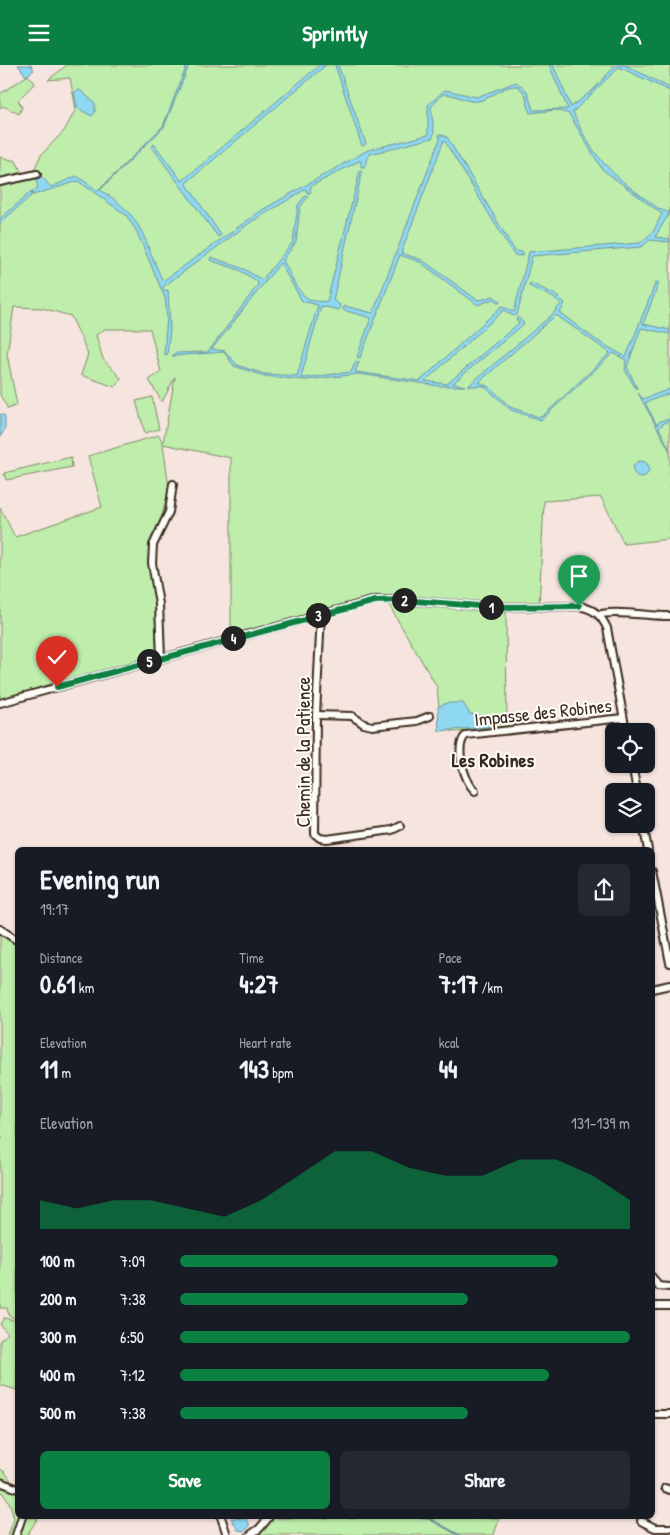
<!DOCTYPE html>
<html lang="en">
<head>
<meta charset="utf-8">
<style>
  body { margin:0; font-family:"Patrick Hand",sans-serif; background:#242831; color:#f1f3f6; height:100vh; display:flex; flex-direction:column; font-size:19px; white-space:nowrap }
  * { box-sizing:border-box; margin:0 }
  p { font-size:16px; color:#9ea1a6 }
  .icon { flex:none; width:28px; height:28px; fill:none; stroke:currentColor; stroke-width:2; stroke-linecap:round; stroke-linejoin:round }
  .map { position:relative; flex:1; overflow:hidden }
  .details { position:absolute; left:15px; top:782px; width:640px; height:672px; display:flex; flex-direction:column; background:#171b24; border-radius:8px; box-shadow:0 1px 4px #0004 }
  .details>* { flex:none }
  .buttons { position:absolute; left:605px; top:658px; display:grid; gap:10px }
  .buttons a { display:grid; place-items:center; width:50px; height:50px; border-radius:8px; background:#171b24; box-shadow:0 1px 4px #0004; font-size:25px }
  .pin { position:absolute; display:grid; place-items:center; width:42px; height:42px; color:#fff; margin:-51px -21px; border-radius:50% 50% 50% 0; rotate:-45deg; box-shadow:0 0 5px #0007 }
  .pin .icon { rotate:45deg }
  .km { position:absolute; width:25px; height:25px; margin:-12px; border-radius:50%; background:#222; color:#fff; font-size:14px; line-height:25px; text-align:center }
  .round { display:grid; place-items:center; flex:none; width:52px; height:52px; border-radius:8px; background:#242831 }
  .head { display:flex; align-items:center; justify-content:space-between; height:85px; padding:0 25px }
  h1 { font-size:28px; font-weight:800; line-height:38px }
  .figures { display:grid; grid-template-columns:repeat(3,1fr); gap:8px; height:85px; padding:5px 25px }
  .figures div { display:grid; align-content:center }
  .figures b { font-size:25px; font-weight:800 }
  .figures small { font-size:14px; font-weight:400 }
  .figures p { font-size:14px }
  .chart { height:140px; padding:10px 25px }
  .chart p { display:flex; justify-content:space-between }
  .chart svg { width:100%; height:90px; margin-top:5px; fill:#0b8043; opacity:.7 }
  .button { display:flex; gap:10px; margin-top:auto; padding:10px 25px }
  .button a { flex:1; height:58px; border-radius:8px; background:#0b8043; color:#fff; font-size:20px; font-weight:800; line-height:58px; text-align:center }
  .button a+a { background:#242831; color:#f1f3f6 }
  ul { padding:0 25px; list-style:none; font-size:16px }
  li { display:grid; grid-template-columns:80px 60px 1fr; align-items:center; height:38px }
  li i { height:12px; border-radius:6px; background:#0b8043 }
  header { display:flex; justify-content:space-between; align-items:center; height:65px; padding:0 25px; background:#0b8043; color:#fff; font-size:22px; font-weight:800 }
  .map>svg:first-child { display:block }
  .green { fill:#beedac; stroke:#7c8c65 }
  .water { fill:#8fd8f1; stroke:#6d929d; fill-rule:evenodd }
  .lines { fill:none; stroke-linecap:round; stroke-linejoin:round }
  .stream { stroke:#6d929d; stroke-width:2 }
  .minor-casing { stroke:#3b2a1e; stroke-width:10 }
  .minor { stroke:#fdfcf7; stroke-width:6 }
  .route-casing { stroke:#fff; stroke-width:10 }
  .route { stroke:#0b8043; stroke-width:6 }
  .labels { text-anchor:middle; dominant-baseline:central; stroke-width:4; stroke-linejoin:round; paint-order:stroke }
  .street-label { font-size:19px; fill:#3b2a1e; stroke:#fdfcf7 }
  .neighbourhood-label { font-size:20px; font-weight:bold; fill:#3b2a1e; stroke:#fdfcf7 }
</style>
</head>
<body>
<header><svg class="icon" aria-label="menu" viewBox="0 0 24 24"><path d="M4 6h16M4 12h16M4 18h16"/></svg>Sprintly<svg class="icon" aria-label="person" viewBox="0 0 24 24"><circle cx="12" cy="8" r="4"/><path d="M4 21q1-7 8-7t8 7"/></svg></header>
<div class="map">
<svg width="670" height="1470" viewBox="0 0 670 1470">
  <rect width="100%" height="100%" fill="#f6e4df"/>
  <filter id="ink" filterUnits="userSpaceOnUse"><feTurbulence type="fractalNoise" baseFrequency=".02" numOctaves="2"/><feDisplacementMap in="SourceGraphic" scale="10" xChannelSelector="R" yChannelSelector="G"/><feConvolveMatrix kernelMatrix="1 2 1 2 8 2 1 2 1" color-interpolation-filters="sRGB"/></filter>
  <g filter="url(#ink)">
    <g class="green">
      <polygon points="67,0 670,0 670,474 624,479 601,432 544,436 539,544 506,545 507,661 456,667 441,664 437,622 383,530 231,569 231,393 163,379 169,423 162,451 151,475 158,590 0,634 0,442 15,472 102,442 88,391 159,370 163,378 175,312 162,337 149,315 161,307 150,264 105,264 96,270 103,294 121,313 115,322 81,310 88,289 71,251 42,243 14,242 7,289 17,340 8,344 0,330 0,92 16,96 23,109 34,105 41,90 64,66 76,44 70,13 48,15"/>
      <polygon points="28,10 35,18 18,35 22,42 19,49 3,41 0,43 0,29"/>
      <polygon points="152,332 159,364 145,368 136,336"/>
      <polygon points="71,392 72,402 6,415 4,408"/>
      <polygon points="0,865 18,878 17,1254 9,1251 7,1243 0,1243 0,1077 3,1072 0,1073"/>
      <polygon points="4,1253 17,1256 17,1325 0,1320 0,1275 8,1269 0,1259"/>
      <polygon points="0,1404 5,1407 14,1420 17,1418 18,1452 38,1453 27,1470 8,1470 14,1454 10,1439 0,1424"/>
      <polygon points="263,1453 499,1453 494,1470 244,1470 257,1461"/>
    </g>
    <g class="water">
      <polygon points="18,0 31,0 34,5 26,11"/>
      <path d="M187,0h2l-25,62 -64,63c45,27 42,48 63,91l99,-71 106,-60 60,-15v-30l17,-15 32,7 39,-15 11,9 6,19 35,-1 -19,-44h4l18,42 22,-17 23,-25h9l45,23v3l-51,-24 -46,45c17,41 38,63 74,88 7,5 14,12 23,12l-15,25 15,2v3l-20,-2 -9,7 -109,9 -15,59 -4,1 -9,-6 -79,71 22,3 72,-61 -3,-4 2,-2 6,7 -71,59 12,3h-26l-80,-12 -54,6 -41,-4 -30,-10 -10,-14 -52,4 3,-3 33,-1 50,-67 -1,-4 -18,-11 -29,-10 1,-3 33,12 18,11 31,-38 5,-37 7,-9 3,1 -8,10 -4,35 -13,18c10,19 17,46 44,41l33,-130 2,1 -29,128 7,5 -1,5 -18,-4 -20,71 2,1 48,-6 5,-11 3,1 -4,10 65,9 82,-75 12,6 15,-60 111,-9 13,-11 9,-18 -60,-45 -33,-55 -13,-4 -26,3 -5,-19 -7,-8c-14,-1 -24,10 -36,14 -14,5 -26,-7 -39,-6l-12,13 3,27 -2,4 -62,16 -6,13h-3v-6h-2l-48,25 -1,7h-3l-1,-4 -55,33 -88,65 1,4 4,-1 2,39 -3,26 -3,-1 3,-37 -2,-19 -28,-66 -11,-17 -48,-34 -45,14 -1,-3 6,-3 -2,-10 -36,7v-2l41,-8 10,11 26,-11 21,15 65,-65zM280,198l22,38 16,4 -21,71 -33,-2 -27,-9 -12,-14 -13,-2z"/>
      <polygon points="320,0 326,0 186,118 221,170 218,172 152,82 154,79 182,116"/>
      <polygon points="335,0 338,0 366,79 362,81"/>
      <polygon points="80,25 95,38 95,47 92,51 77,43 74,27"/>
      <polygon points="439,69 447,72 515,186 523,187 523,191 514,190 444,75 401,188 422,195 476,234 481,235 493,231 500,236 499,238 493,234 478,240 420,197 400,190 360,293 357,292 371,253 343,245 344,241 373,248 440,74"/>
      <polygon points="31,127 32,130 0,158 0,154"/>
      <path d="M656,217l3,1 -16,41 27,6v4l-29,-6 -14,39 10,21 -1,1 -11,-19 1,-10 -13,-7 -72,67 -30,-10 -27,-24h-16l85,-72 8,-10 -7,-6 -25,-12 1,-3 24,11 11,9 -5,10 36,27 30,17zM556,250l54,38 -67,63 -4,1 -29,-10 -19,-19 -12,-6z"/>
      <polygon points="670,324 670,328 645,338 657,360 660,356 670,354 670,356 664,358 659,363 670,385 670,386 638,328 643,334"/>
      <polygon points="0,349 5,351 5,364 0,372"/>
      <circle cx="641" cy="404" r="8"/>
      <polygon points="447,638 463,638 470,649 488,652 489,662 439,666 438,642"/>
      <polygon points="231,1453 246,1454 249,1458 249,1462 244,1466 238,1465"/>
    </g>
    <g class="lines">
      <polyline class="stream" points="426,1452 459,1470"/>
      <defs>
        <g id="minor">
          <polyline points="0,117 37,109"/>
          <polyline points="321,549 316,650 315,769 320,773 327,774 392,765 400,761"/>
          <path d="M599,550c11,-6 55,2 71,1"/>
          <polyline points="161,593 159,539 152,498 153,480 169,447 173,419"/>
          <path d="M0,638l375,-103h27l90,7 87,-1c15,3 22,9 28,22l19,103"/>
          <polyline points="316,650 352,651 364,659 372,661 417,656 430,651"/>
          <polyline points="632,699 637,726"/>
          <path d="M475,726c-11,-11 -21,-44 -9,-56l157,-17"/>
          <polyline points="643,759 648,785"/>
          <polyline points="652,806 670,898"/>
          <polyline points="0,864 18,876"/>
          <polyline points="652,924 670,920"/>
          <polyline points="652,1212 658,1221 670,1222"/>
          <polyline points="652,1241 670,1241"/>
          <polyline points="652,1349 670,1349"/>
          <polyline points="0,1417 18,1424"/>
          <polyline points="665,1423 670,1425"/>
          <polyline points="221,1452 227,1470"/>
          <polyline points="641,1456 655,1463 670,1463"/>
          <polyline points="16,1470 22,1452"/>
          <polyline points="250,1470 260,1463 269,1452"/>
        </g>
      </defs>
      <use href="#minor" class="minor-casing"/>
      <use href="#minor" class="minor"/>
    </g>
  </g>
  <g class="lines" filter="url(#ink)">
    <defs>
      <polyline id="route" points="57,622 375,536 402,535 492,542 579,541"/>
    </defs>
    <use href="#route" class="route-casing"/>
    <use href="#route" class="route"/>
  </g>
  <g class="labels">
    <g class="street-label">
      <text transform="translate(543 647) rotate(-6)">Impasse des Robines</text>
      <text transform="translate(303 687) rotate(-90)">Chemin de la Patience</text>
    </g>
    <g class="neighbourhood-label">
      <text x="493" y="694">Les Robines</text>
    </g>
  </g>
</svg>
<div class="buttons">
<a><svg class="icon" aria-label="locate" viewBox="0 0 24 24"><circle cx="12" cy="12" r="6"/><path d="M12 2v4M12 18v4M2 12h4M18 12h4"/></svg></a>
<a><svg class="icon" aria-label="layers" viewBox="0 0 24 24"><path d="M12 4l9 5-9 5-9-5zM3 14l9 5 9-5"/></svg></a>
</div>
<div class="pin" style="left:579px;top:541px;background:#1e9e55"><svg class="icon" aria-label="arrive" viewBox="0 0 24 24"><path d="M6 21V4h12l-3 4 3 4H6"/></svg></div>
<div class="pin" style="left:57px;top:622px;background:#d93025"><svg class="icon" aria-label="check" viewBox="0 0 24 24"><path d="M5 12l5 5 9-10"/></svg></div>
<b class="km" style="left:491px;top:542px">1</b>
<b class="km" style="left:404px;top:535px">2</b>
<b class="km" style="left:318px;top:550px">3</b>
<b class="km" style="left:233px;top:573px">4</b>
<b class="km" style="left:149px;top:596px">5</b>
<section class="details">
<div class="head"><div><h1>Evening run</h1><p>19:17</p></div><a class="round"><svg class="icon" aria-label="share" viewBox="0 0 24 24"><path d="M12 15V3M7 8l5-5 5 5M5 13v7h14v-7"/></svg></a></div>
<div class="figures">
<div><p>Distance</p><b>0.61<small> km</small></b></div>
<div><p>Time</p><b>4:27</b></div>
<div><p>Pace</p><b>7:17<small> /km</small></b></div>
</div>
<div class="figures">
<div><p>Elevation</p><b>11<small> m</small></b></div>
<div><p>Heart rate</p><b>143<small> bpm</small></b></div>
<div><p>kcal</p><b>44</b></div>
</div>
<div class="chart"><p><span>Elevation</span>131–139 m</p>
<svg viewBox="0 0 160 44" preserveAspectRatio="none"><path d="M0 44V30L10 34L20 30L30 30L40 34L50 38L60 30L70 18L80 6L90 6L100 14L110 18L120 18L130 10L140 10L150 18L160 30V44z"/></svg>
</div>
<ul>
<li><b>100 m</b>7:09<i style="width:84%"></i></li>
<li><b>200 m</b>7:38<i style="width:64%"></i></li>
<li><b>300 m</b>6:50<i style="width:100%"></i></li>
<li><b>400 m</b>7:12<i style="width:82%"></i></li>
<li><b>500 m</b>7:38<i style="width:64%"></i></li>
</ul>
<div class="button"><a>Save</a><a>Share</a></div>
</section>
</div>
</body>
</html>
